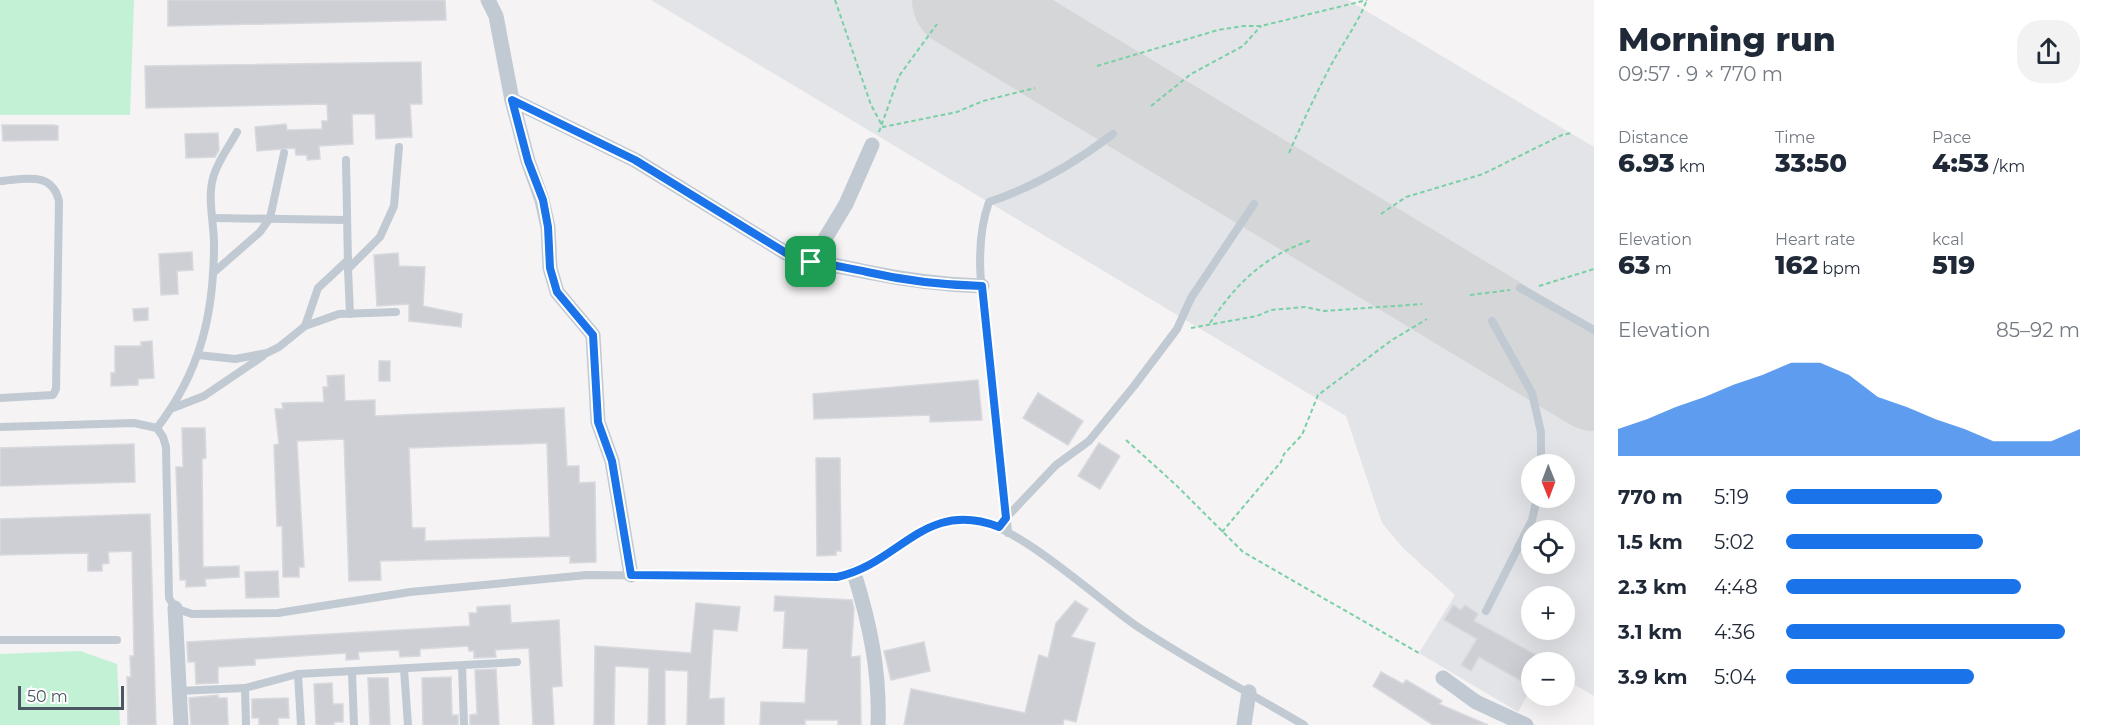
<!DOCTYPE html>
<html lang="en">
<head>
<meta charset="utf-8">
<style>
  body { margin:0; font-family:Montserrat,sans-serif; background:#f2f2f3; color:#1f2937; height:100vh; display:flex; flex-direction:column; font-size:22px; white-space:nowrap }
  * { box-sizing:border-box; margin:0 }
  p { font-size:20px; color:#747a83 }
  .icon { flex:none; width:33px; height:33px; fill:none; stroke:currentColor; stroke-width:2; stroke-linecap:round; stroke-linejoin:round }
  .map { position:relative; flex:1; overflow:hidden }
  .details { display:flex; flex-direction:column; background:#fff; width:510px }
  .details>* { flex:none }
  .needle { width:39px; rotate:179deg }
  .fabs { position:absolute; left:1521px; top:454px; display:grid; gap:12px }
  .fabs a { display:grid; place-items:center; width:54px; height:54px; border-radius:50%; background:#fff; box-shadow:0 6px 24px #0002; font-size:30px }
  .scale { position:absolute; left:18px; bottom:15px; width:106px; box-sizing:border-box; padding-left:6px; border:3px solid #4a5661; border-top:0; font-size:16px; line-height:21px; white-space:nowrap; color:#4a5661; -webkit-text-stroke:4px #fff; paint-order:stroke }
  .pin { position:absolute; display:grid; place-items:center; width:51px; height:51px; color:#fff; margin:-26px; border-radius:12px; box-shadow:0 3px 9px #0006 }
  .round { display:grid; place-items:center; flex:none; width:63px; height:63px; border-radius:24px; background:#f2f2f3 }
  .summary { display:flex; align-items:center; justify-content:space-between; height:102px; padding:0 24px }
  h1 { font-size:33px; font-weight:800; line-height:45px }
  .figures { display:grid; grid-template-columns:repeat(3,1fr); gap:9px; height:102px; padding:6px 24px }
  .figures div { display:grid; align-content:center }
  .figures b { font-size:26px; font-weight:800 }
  .figures small { font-size:16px; font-weight:400 }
  .figures p { font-size:16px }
  .chart { height:168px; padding:12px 24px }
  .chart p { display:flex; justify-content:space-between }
  .chart svg { width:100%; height:108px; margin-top:6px; fill:#1a73e8; opacity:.7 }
  ul { padding:0 24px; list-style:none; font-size:20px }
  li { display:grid; grid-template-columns:96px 72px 1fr; align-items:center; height:45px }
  li i { height:15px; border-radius:8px; background:#1a73e8 }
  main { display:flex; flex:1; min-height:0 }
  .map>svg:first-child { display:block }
  .airport { fill:#e2e4e7; fill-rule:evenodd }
  .green { fill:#c3f1d5 }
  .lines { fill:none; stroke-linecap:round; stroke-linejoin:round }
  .runway { stroke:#d5d6d8; stroke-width:96 }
  .building { fill:#cdcfd5; stroke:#d7d9de; stroke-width:1.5; fill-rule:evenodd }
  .path { stroke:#7ad0a6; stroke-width:2; stroke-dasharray:4.5 3; stroke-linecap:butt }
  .lane { stroke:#c1cad2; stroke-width:8 }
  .street { stroke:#c1cad2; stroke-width:15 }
  .route-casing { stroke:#fff; stroke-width:12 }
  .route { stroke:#1a73e8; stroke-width:8 }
</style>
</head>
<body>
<main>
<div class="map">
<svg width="1594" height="725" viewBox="0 0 1594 725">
  <rect width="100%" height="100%" fill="#f5f3f3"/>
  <path class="airport" d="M651,0h697l246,147v549l-29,-17 -1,-16h-32l-1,26 -13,23 -99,-59 36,-58 -52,-47 -21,-25 -36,-107zM1532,465h32v33h-32zM1532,531h32v33h-32zM1532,597h32v33h-32z"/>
  <g class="green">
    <polygon points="0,0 134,0 130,115 0,115"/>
    <polygon points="80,651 117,664 120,725 0,725 0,654"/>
  </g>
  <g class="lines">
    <polyline class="runway" points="960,0 1594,383"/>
  </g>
  <g class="building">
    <polygon points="168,0 445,0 446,20 168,26"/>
    <polygon points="421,62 422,104 410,104 412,137 376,139 375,114 352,114 353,144 319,146 320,159 307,160 307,155 296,155 295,148 257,151 255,127 286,124 287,130 322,129 322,121 328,121 327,104 146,108 145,66"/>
    <polygon points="2,125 54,125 58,126 58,140 3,141"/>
    <polygon points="218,133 219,150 215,157 186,158 185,134"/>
    <polygon points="192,252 193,270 177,271 178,294 161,295 159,254"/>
    <polygon points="398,253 399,266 425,267 423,306 462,314 461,327 409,321 409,304 377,306 374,255"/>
    <polygon points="148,308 148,320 134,321 133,309"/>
    <polygon points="152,341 154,378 138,379 138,385 111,386 111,373 115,373 115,346 141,346 141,342"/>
    <rect x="379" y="361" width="11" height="20"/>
    <path d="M344,375l1,26 30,-1v16l189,-8 3,58h12v17l16,-1 1,80 -26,1v-7l-190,5 1,19 -32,1 -5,-142 -47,2 7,126h-5v10h-16l-1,-51h-5l-3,-81 5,-1 -4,-35h8l-1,-6 42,-1 -1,-15h5l-1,-11zM547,443l3,94 -125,4v-13h-13l-3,-80z"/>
    <polygon points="978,380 982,420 930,422 930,415 814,419 813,394"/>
    <polygon points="1038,393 1083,421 1068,445 1023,418"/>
    <polygon points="182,428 205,428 206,458 202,459 203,567 239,566 239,577 205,579 206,586 186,587 186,580 180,580 176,467 183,467"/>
    <polygon points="1099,443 1120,456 1100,489 1078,476"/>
    <polygon points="134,444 135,482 0,486 0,448"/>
    <polygon points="816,458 840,458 841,551 836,551 836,555 817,556"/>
    <polygon points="150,514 156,725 128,725 127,677 131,677 130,656 134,656 132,551 108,552 109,563 102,564 102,571 88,571 88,553 0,555 0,519"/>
    <polygon points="278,571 279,597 246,598 245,572"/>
    <polygon points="775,596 852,600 854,609 851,657 860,656 861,725 838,725 838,720 805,720 805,725 760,725 761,702 805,703 808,649 783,648 785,611 774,611"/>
    <polygon points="1075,601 1088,609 1071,637 1095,643 1076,722 1064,719 1063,725 904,725 911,689 1025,713 1039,655 1048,658 1056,623"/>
    <polygon points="696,603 740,607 737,631 713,629 709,699 724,698 724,725 687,725 688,671 665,670 665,725 648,725 649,668 615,666 614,725 594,725 595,646 691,653"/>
    <polygon points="510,605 511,623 559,620 562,686 552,687 554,725 533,725 529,648 495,650 496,657 474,658 474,651 469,651 468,646 420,649 420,656 400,657 399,650 358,652 359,659 346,660 346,653 255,659 255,665 218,667 218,683 196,684 195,662 188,662 187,642 470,626 469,613 477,613 477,607"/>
    <polygon points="1453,605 1461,610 1465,605 1478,614 1474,621 1538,656 1532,663 1523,682 1479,657 1471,671 1461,665 1477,639 1444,620"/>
    <polygon points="924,642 930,671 891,680 884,651"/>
    <polygon points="496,669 499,725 470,725 470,715 477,714 475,670"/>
    <polygon points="1381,672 1403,684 1406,680 1442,701 1439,704 1488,725 1433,725 1373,686"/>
    <polygon points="451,677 452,715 458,715 458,725 423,725 422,678"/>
    <polygon points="368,678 388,678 390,725 370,725"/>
    <polygon points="332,683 333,704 343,704 343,722 334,722 334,725 316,725 314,684"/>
    <polygon points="218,695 218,698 227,698 228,725 191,725 189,698"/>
    <polygon points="288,698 289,718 278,718 278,725 259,725 259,718 252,718 252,699"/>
  </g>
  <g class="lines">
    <g class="path">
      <polyline points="835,0 871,105 883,127 957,112 983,101 1035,88"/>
      <polyline points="1097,66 1218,30 1243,26 1261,26 1367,0"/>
      <polyline points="1151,106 1191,74 1243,46 1261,26"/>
      <polyline points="879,132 899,76 937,24"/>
      <path d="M1289,153c13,-30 27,-59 42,-88 12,-22 27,-42 36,-65"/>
      <polyline points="1381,214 1406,197 1483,174 1562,135 1571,133"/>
      <polyline points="1539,286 1594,269"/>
      <polyline points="1470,295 1510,290"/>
      <path d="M1210,323c26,-40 57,-69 102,-83"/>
      <polyline points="1191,328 1257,316 1271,310 1305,307 1324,311 1422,304"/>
      <polyline points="1126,440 1176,485 1243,552 1419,653"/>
      <polyline points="1222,532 1281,462 1284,454 1302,435 1318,395 1392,340 1427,319"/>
    </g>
    <g class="lane">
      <polyline points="346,160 348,264"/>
      <path d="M0,181c25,-2 52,-10 59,20l-3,188 -3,6 -53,3"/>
      <polyline points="214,218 345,220"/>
      <polyline points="213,273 260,232 270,218 284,153"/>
      <polyline points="1520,288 1594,330"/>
      <polyline points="350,314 348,269 380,237 394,206 399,147"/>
      <polyline points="1492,321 1532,393 1541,432 1541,465"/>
      <polyline points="305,326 339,314 396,312"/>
      <polyline points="198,355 235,359 267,353 279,347 305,326 318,288 348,260"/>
      <polyline points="173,408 204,396 263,356"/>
      <path d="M0,427l134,-4 23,5 6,9 3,10 3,151 6,10 17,6 86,-1 132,-21 177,-17 250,2c46,-10 77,-56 126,-59 46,-2 133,80 172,107 54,36 113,67 169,100"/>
      <path d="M157,428c43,-56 57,-113 57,-184 0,-22 -8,-51 1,-72 5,-14 15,-27 22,-40"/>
      <polyline points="1004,520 1056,465 1089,441 1134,386 1177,329 1191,298 1254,204"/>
      <path d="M1008,533c-5,-57 -11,-114 -18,-170 -5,-52 -19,-111 -1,-161 45,-15 86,-39 124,-68"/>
      <polyline points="1486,611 1532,520 1537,498"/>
      <polyline points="0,640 117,640"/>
      <polyline points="462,666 464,725"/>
      <polyline points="404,669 408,725"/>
      <polyline points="352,672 354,725"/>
      <polyline points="298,674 301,725"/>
      <polyline points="245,688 246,725"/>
      <polyline points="179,691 245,688 298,674 517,662"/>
    </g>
    <g class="street">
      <polyline points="488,0 496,16 512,100 528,161 542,200 548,227 550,268 557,292 593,335 598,422 612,461 631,575"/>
      <path d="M512,100l123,60 151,93c28,10 54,13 81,19 39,8 76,13 115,14"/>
      <polyline points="811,262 846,204 872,145"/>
      <path d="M854,573c16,51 26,99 24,152"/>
      <polyline points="175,608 181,725"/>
      <polyline points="1443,678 1476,702 1526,725"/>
      <polyline points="1244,725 1249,692"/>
    </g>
  </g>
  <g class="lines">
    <defs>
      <path id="route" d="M512,100l123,60 151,93c28,10 54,13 81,19 39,9 76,13 115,14l24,232 -7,9c-75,-29 -99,37 -162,50l-206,-2 -19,-114 -14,-39 -5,-87 -36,-43 -7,-24 -2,-41 -5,-27 -15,-39z"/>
    </defs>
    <use href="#route" class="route-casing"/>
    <use href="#route" class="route"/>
  </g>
</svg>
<div class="fabs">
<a><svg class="needle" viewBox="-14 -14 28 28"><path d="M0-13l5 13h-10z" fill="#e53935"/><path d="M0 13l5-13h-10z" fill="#747a83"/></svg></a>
<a><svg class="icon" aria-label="locate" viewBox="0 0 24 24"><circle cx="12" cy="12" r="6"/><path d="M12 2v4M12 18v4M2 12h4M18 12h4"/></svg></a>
<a>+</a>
<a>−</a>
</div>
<div class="scale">50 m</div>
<div class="pin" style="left:811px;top:262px;background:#1e9e55"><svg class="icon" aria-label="arrive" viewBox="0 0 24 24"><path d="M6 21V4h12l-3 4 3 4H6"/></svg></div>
</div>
<section class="details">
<div class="summary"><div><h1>Morning run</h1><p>09:57 · 9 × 770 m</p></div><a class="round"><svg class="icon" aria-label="share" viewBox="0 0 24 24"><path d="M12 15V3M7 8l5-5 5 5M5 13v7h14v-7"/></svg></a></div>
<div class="figures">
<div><p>Distance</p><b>6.93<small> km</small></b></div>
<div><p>Time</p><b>33:50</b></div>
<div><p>Pace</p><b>4:53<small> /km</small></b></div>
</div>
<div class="figures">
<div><p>Elevation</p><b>63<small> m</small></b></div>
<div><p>Heart rate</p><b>162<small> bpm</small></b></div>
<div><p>kcal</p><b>519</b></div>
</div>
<div class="chart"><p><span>Elevation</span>85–92 m</p>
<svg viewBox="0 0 160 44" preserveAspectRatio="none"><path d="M0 44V33L10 29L20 24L30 20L40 15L50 11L60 6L70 6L80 11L90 20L100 24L110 29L120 33L130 38L140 38L150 38L160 33V44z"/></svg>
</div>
<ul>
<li><b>770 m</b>5:19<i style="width:53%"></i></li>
<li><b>1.5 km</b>5:02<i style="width:67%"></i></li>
<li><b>2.3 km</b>4:48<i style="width:80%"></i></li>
<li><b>3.1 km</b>4:36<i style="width:95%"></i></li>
<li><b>3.9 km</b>5:04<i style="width:64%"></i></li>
</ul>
</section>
</main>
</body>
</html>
